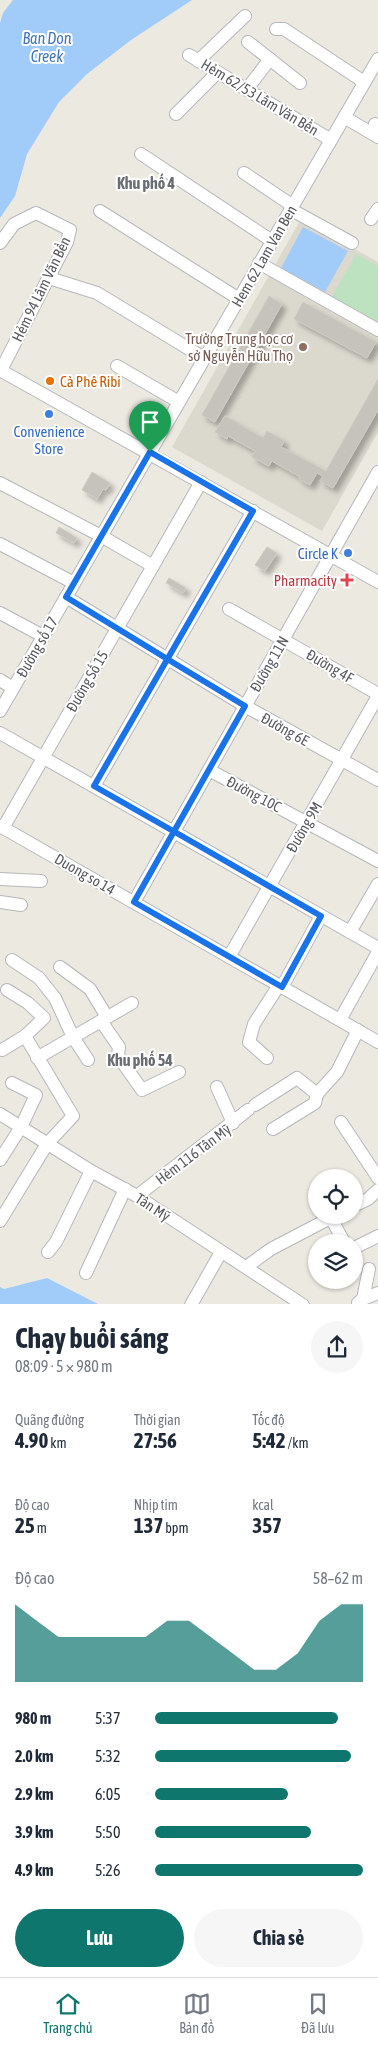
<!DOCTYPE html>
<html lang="vi">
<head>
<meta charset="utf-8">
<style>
  body { margin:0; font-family:"Asap Condensed",sans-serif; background:#f6f6f7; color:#1f2937; height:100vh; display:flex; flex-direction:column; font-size:19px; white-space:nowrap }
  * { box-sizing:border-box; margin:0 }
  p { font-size:16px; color:#747a83 }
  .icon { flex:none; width:28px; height:28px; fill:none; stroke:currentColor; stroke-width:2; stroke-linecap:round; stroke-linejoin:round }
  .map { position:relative; height:1304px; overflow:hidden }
  .drawer { display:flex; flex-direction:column; background:#fff; flex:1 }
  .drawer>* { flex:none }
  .fabs { position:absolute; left:308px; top:1169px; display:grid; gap:10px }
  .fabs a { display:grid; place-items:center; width:55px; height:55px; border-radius:50%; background:#fff; box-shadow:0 1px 4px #0004; font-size:25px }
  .pin { position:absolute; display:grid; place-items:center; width:42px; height:42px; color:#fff; margin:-51px -21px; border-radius:50% 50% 50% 0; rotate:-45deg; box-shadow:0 0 5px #0007 }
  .pin .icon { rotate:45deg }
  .round { display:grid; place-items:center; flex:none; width:52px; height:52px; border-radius:26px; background:#f6f6f7 }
  .overview { display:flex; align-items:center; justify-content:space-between; height:85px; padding:0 15px }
  h1 { font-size:28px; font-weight:700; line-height:38px }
  .metrics { display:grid; grid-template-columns:repeat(3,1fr); gap:8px; height:85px; padding:5px 15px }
  .metrics div { display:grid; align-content:center }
  .metrics b { font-size:21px; font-weight:700 }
  .metrics small { font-size:14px; font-weight:400 }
  .metrics p { font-size:14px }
  .chart { height:140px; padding:10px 15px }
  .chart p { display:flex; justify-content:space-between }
  .chart svg { width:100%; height:90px; margin-top:5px; fill:#0f766e; opacity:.7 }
  .primary-button { display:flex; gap:10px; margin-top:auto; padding:10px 15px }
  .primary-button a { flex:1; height:58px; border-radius:30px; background:#0f766e; color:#fff; font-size:20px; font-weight:700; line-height:58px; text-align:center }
  .primary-button a+a { background:#f6f6f7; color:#1f2937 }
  ul { padding:0 15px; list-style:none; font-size:16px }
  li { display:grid; grid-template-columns:80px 60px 1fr; align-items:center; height:38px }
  li i { height:12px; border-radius:6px; background:#0f766e }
  .tabs { display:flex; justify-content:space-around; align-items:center; height:70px; border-top:1px solid #e0e1e3; background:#fff; font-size:14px; color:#747a83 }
  .tabs a { display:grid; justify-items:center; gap:2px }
  .tabs .on { color:#0f766e }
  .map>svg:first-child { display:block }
  .education { fill:#dbd8ce }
  .green { fill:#bde2c0 }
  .water { fill:#a1ccf9 }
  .building { fill:#c6c3bd; stroke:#cfcbbf; filter:url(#shadow) }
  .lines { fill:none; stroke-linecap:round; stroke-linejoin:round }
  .minor-casing { stroke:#b6b7bc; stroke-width:14 }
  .minor { stroke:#fff; stroke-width:12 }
  .route-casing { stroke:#fff; stroke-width:10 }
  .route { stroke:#1a73e8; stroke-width:6 }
  .education-dot { fill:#8d6e63; stroke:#fff; stroke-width:2 }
  .food-dot { fill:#e8710a; stroke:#fff; stroke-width:2 }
  .shop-dot { fill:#3f7fe0; stroke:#fff; stroke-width:2 }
  .health-dot { fill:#e0444e; stroke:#fff; stroke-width:2 }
  .labels { text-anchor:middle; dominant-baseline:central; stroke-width:4; stroke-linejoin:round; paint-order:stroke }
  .street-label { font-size:15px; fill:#595b60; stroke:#fff }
  .education-label { font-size:15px; fill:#785e54; stroke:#fff; text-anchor:end }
  .food-label { font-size:15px; fill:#c56008; stroke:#fff; text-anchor:start }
  .shop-label { font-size:15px; fill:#366cbe; stroke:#fff }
  .health-label { font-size:15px; fill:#be3a42; stroke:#fff; text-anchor:end }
  .water-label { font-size:16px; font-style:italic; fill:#4676ba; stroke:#fff }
  .neighbourhood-label { font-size:16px; font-weight:bold; fill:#6a6d72; stroke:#fff }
</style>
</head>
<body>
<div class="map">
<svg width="378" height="1305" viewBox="0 0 378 1305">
  <defs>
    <filter id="shadow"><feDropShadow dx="4.5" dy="4.5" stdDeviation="2.5" flood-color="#0004"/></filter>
  </defs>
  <rect width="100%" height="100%" fill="#ebe9e0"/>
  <polygon class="education" points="301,219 378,262 378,432 322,531 172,447"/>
  <polygon class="green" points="356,254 378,266 378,323 332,297"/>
  <g class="water">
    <polygon points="13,0 192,0 131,40 87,74 59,102 27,154 15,196 0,218 0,23 3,13"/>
    <polygon points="303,227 348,251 325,292 281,268"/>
    <polygon points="47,1278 98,1304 0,1304 0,1287 4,1289"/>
  </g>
  <g class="building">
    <polygon points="269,296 282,304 215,422 202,415"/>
    <polygon points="303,302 376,342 367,358 294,319"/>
    <polygon points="378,379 378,410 333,488 320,481 323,476 317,473 310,485 299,479 300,477 272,461 269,466 252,457 255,451 228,436 227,439 215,432 225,416 263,438 267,431 284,441 281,447 326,471"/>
    <polygon points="92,472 110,483 106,490 103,489 97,499 82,490"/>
    <polygon points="59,527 77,538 74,543 56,533"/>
    <polygon points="267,547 277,553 265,571 255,565"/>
    <polygon points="169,578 186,588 183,593 166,583"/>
  </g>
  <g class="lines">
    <defs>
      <g id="minor">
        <polyline points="276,29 284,29 364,82"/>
        <polyline points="248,42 300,83"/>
        <polyline points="189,55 331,140"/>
        <polyline points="198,61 245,16"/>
        <polyline points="247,89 270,59"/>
        <polyline points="176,114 217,73"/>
        <polyline points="344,117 378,137"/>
        <polyline points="375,124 378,126"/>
        <polyline points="141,154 272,241"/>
        <polyline points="244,173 293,206"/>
        <polyline points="290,209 352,243"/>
        <polyline points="100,211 239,299"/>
        <polyline points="371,219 378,209"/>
        <polyline points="0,243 14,224 36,213 70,230 67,242 1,370"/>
        <polyline points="259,263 378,330"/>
        <polyline points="49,278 97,293 204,358"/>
        <polyline points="117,366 179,402"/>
        <polyline points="0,370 378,582"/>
        <polyline points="0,483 101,536 153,566"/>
        <polyline points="0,544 74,583"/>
        <polyline points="66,597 245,706 378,780"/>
        <polyline points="229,609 378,694"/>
        <polyline points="0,613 43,636"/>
        <polyline points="0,680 13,688"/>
        <polyline points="0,711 378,59"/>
        <polyline points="0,733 378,948"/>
        <polyline points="209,770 378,861"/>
        <polyline points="94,786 253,511"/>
        <polyline points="0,826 378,1042"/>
        <polyline points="3,828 201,482"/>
        <polyline points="0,879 41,881"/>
        <polyline points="0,902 21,905"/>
        <polyline points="134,902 378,472"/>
        <polyline points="350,932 378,884"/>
        <polyline points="229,957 378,696"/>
        <polyline points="12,960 39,978 55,998 73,1037 88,1060"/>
        <polyline points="60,967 90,989 107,1017"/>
        <polyline points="282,987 321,916"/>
        <polyline points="340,1020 378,952"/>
        <polyline points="101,1021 119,1047 118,1056 142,1090 179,1072"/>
        <polyline points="2,1050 25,1036 44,1018 28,1003 7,990"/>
        <polyline points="37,1058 132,1003"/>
        <polyline points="267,1058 249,1042 254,1024 279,985"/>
        <polyline points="217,1087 233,1123"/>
        <polyline points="255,1105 297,1078 317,1094 337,1072 358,1030"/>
        <polyline points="0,1114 91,1171 137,1196 303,1305"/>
        <polyline points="341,1122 378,1178"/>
        <polyline points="273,1129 315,1103 317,1094"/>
        <polyline points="0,1160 21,1127 36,1095 12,1083"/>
        <polyline points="137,1196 248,1110"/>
        <polyline points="354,1206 368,1199 378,1190"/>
        <polyline points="331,1218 344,1242"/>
        <polyline points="0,1221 47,1144 73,1116 25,1036"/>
        <polyline points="354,1248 378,1236"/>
        <polyline points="48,1252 56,1242 91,1171"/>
        <polyline points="246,1267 271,1249 336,1215"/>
        <polyline points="86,1273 125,1189"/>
        <polyline points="363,1299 369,1269"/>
        <polyline points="358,1303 363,1299 378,1293"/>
        <polyline points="191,1305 221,1252"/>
      </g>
    </defs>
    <use href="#minor" class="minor-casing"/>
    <use href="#minor" class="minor"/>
  </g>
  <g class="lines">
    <defs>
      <path id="route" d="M150,452l-84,145c60,37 119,73 179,109l-111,196 148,85 39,-71c-76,-44 -151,-87 -227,-130 53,-91 106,-183 159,-275l-103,-59"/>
    </defs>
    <use href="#route" class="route-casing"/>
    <use href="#route" class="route"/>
  </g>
  <circle class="education-dot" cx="303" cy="347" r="5"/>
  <circle class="food-dot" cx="50" cy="381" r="5"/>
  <g class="shop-dot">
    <circle cx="49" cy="414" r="5"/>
    <circle cx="348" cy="553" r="5"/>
  </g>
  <path class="health-dot" d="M344.5 572.5h5v5h5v5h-5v5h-5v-5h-5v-5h5z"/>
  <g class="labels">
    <g class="street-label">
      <text transform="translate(260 97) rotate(31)">Hẻm 62/53 Lâm Văn Bền</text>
      <text transform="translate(264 256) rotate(-60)">Hem 62 Lam Van Ben</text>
      <text transform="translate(41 289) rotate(-64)">Hẻm 94 Lâm Văn Bền</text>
      <text transform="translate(37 647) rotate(-60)">Đường số 17</text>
      <text transform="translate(269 664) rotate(-60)">Đường 11N</text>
      <text transform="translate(330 666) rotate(30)">Đường 4F</text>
      <text transform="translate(87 681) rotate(-60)">Đường Số 15</text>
      <text transform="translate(285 729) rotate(29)">Đường 6E</text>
      <text transform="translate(254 794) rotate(28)">Đường 10C</text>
      <text transform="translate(304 827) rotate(-60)">Đường 9M</text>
      <text transform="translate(85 874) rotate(30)">Duong so 14</text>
      <text transform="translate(193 1154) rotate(-37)">Hẻm 116 Tân Mỹ</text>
      <text transform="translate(153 1207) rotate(33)">Tân Mỹ</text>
    </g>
    <g class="education-label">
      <text x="293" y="338">Trường Trung học cơ<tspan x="293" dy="17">sở Nguyễn Hữu Thọ</tspan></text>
    </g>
    <g class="food-label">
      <text x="60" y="381">Cà Phê Ribi</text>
    </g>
    <g class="shop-label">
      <text x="49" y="431">Convenience<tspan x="49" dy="17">Store</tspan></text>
      <text x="338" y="553" text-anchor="end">Circle K</text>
    </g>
    <g class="health-label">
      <text x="337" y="580">Pharmacity</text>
    </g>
    <g class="water-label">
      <text x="47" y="38">Ban Don<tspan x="47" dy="18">Creek</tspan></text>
    </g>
    <g class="neighbourhood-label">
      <text x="146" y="183">Khu phố 4</text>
      <text x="140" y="1060">Khu phố 54</text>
    </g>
  </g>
</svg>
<div class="fabs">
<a><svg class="icon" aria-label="locate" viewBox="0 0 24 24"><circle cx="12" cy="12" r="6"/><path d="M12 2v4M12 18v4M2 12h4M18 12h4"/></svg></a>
<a><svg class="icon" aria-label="layers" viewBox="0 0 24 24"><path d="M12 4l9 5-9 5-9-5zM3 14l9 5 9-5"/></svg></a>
</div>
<div class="pin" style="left:150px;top:452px;background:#1e9e55"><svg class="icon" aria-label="arrive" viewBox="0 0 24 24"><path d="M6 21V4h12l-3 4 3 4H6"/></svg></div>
</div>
<section class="drawer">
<div class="overview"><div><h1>Chạy buổi sáng</h1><p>08:09 · 5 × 980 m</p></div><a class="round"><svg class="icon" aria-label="share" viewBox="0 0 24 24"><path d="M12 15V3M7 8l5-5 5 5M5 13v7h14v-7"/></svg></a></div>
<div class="metrics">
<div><p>Quãng đường</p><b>4.90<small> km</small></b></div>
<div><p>Thời gian</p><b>27:56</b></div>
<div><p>Tốc độ</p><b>5:42<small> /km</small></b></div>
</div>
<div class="metrics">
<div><p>Độ cao</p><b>25<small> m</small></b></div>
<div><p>Nhịp tim</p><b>137<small> bpm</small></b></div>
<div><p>kcal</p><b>357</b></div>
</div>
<div class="chart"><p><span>Độ cao</span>58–62 m</p>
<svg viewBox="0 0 160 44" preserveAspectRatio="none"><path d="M0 44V6L10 14L20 22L30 22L40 22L50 22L60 22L70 14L80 14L90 22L100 30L110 38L120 38L130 30L140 14L150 6L160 6V44z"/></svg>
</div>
<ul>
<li><b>980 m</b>5:37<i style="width:88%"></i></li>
<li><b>2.0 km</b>5:32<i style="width:94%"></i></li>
<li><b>2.9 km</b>6:05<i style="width:64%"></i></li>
<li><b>3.9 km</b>5:50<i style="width:75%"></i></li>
<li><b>4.9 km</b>5:26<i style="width:100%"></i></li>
</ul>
<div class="primary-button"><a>Lưu</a><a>Chia sẻ</a></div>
</section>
<nav class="tabs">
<a class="on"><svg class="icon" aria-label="home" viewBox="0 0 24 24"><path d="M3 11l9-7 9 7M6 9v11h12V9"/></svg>Trang chủ</a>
<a><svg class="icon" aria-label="map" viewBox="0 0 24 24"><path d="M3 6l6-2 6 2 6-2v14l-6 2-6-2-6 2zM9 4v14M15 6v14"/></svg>Bản đồ</a>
<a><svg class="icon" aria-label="saved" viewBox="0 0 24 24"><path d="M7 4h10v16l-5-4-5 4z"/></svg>Đã lưu</a>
</nav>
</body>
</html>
